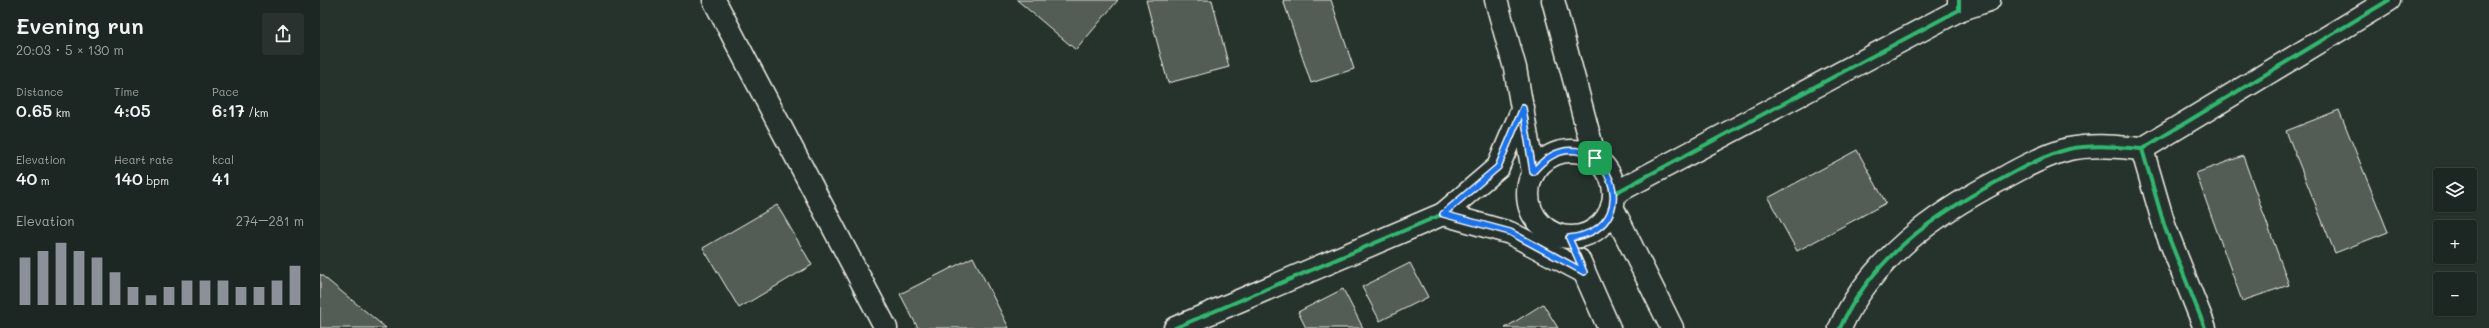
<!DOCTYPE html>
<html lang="en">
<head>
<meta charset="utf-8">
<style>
  body { margin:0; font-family:Mali,sans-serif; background:#29322f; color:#f1f3f6; height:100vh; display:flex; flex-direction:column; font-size:15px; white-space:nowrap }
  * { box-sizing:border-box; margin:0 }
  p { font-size:13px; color:#a0a5a5 }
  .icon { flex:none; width:22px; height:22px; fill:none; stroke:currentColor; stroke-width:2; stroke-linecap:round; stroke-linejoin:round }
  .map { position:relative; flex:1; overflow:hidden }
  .sheet { display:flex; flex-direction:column; background:#1c2622; width:320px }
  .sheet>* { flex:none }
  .tools { position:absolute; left:2113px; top:168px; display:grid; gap:8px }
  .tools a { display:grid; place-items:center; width:44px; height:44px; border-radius:4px; background:#1c2622; box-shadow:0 1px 3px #0004,0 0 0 1px #3a4340; font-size:20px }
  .pin { position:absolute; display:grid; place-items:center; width:34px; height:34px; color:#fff; margin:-17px; border-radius:8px; box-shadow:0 2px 6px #0006 }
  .round { display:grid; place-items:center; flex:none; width:42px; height:42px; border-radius:4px; background:#29322f }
  .head { display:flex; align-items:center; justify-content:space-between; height:68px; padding:0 16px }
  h1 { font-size:22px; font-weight:600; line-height:30px }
  .figures { display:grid; grid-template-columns:repeat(3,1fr); gap:6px; height:68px; padding:4px 16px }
  .figures div { display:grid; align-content:center }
  .figures b { font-size:17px; font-weight:600 }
  .figures small { font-size:11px; font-weight:400 }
  .figures p { font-size:11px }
  .chart { height:112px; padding:8px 16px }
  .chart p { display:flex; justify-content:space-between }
  .chart svg { width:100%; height:72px; margin-top:4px; stroke:#8c9099; stroke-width:6 }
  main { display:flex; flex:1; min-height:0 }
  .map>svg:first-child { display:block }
  .building { fill:#525c55; stroke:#f4f1e8 }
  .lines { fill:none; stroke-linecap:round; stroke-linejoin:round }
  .street-casing { stroke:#f4f1e8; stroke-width:25 }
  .secondary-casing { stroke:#f4f1e8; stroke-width:25 }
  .street { stroke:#26332d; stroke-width:22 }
  .secondary { stroke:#26332d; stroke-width:22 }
  .cycleway-casing { stroke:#26332d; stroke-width:6 }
  .cycleway { stroke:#33b770; stroke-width:4 }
  .route-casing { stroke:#fff; stroke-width:8 }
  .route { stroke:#1a73e8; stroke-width:5 }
</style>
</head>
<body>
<main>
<section class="sheet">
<div class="head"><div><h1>Evening run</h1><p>20:03 · 5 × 130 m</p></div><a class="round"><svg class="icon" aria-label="share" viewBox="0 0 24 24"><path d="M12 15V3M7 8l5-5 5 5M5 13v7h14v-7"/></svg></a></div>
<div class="figures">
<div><p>Distance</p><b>0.65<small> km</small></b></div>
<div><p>Time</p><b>4:05</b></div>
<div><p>Pace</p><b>6:17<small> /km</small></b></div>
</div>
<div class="figures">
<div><p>Elevation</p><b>40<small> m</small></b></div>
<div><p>Heart rate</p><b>140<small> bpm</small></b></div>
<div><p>kcal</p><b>41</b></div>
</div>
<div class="chart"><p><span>Elevation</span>274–281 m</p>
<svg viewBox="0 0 160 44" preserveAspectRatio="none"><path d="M5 44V15M15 44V11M25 44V6M35 44V11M45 44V15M55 44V24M65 44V33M75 44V38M85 44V33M95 44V29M105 44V29M115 44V29M125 44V33M135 44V33M145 44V29M155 44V20"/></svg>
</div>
</section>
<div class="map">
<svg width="2169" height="328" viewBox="0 0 2169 328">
  <rect width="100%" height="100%" fill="#26332d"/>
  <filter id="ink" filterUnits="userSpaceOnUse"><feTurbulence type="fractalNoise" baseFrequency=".025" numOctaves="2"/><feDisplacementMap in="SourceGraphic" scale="8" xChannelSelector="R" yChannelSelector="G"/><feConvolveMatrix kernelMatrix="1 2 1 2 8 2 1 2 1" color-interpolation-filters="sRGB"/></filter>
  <g filter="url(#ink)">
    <g class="building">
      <polygon points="697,0 798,0 756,50"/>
      <polygon points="826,0 892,0 909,67 848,83"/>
      <polygon points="963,0 1011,0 1034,69 991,83"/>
      <polygon points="2019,110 2068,232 2015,253 1966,131"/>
      <polygon points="1537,150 1566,203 1477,251 1448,198"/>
      <polygon points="1923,156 1969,285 1922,301 1876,173"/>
      <polygon points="457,205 492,265 419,308 383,248"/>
      <polygon points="653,257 689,328 598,328 580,294"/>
      <polygon points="1090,263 1108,297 1060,321 1042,287"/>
      <polygon points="0,274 66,328 0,328"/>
      <polygon points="1023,289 1043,328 986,328 978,312"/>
      <polygon points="1223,304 1238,328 1185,328"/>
    </g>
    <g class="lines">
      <defs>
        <g id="street">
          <polyline points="394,0 566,328"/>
          <polyline points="1639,10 1669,0"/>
          <polyline points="1295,193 1639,10 1639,0"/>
          <path d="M1520,328c31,-69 95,-114 160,-148 21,-12 45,-25 69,-31 25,-5 48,-2 73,0"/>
          <polyline points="1885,328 1845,228 1822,149 2069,0"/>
        </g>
        <g id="secondary">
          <polyline points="1176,0 1195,68 1213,172"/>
          <polyline points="1233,0 1275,158"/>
          <circle cx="1251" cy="194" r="43"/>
          <polyline points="1292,207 1352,328"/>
          <polyline points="1123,214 1190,233 1264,272"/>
          <polyline points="1259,260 1289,328"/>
          <polyline points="855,328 1123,214 1178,167 1203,108"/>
        </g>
      </defs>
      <use href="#street" class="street-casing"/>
      <use href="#secondary" class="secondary-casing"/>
      <use href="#street" class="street"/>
      <use href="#secondary" class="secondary"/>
      <defs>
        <g id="cycleway">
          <polyline points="1295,193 1639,10 1639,0"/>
          <polyline points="855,328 1123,214 1178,167 1203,108"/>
          <path d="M1520,328c31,-69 95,-114 160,-148 21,-12 45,-25 69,-31 25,-5 48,-2 73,0"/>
          <polyline points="1885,328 1845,228 1822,149 2069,0"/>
        </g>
      </defs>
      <use href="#cycleway" class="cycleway-casing"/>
      <use href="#cycleway" class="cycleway"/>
    </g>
  </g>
  <g class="lines" filter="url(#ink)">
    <defs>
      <path id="route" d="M1203,108l10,64c59,-71 127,55 36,66l15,34 -74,-40 -67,-18 55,-47z"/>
    </defs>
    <use href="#route" class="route-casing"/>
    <use href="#route" class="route"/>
  </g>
</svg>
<div class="tools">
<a><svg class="icon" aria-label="layers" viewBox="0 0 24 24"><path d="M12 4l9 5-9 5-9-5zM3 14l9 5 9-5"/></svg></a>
<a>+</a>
<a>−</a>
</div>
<div class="pin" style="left:1275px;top:158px;background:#1e9e55"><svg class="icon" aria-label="arrive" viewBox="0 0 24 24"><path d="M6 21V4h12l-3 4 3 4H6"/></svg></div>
</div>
</main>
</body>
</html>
